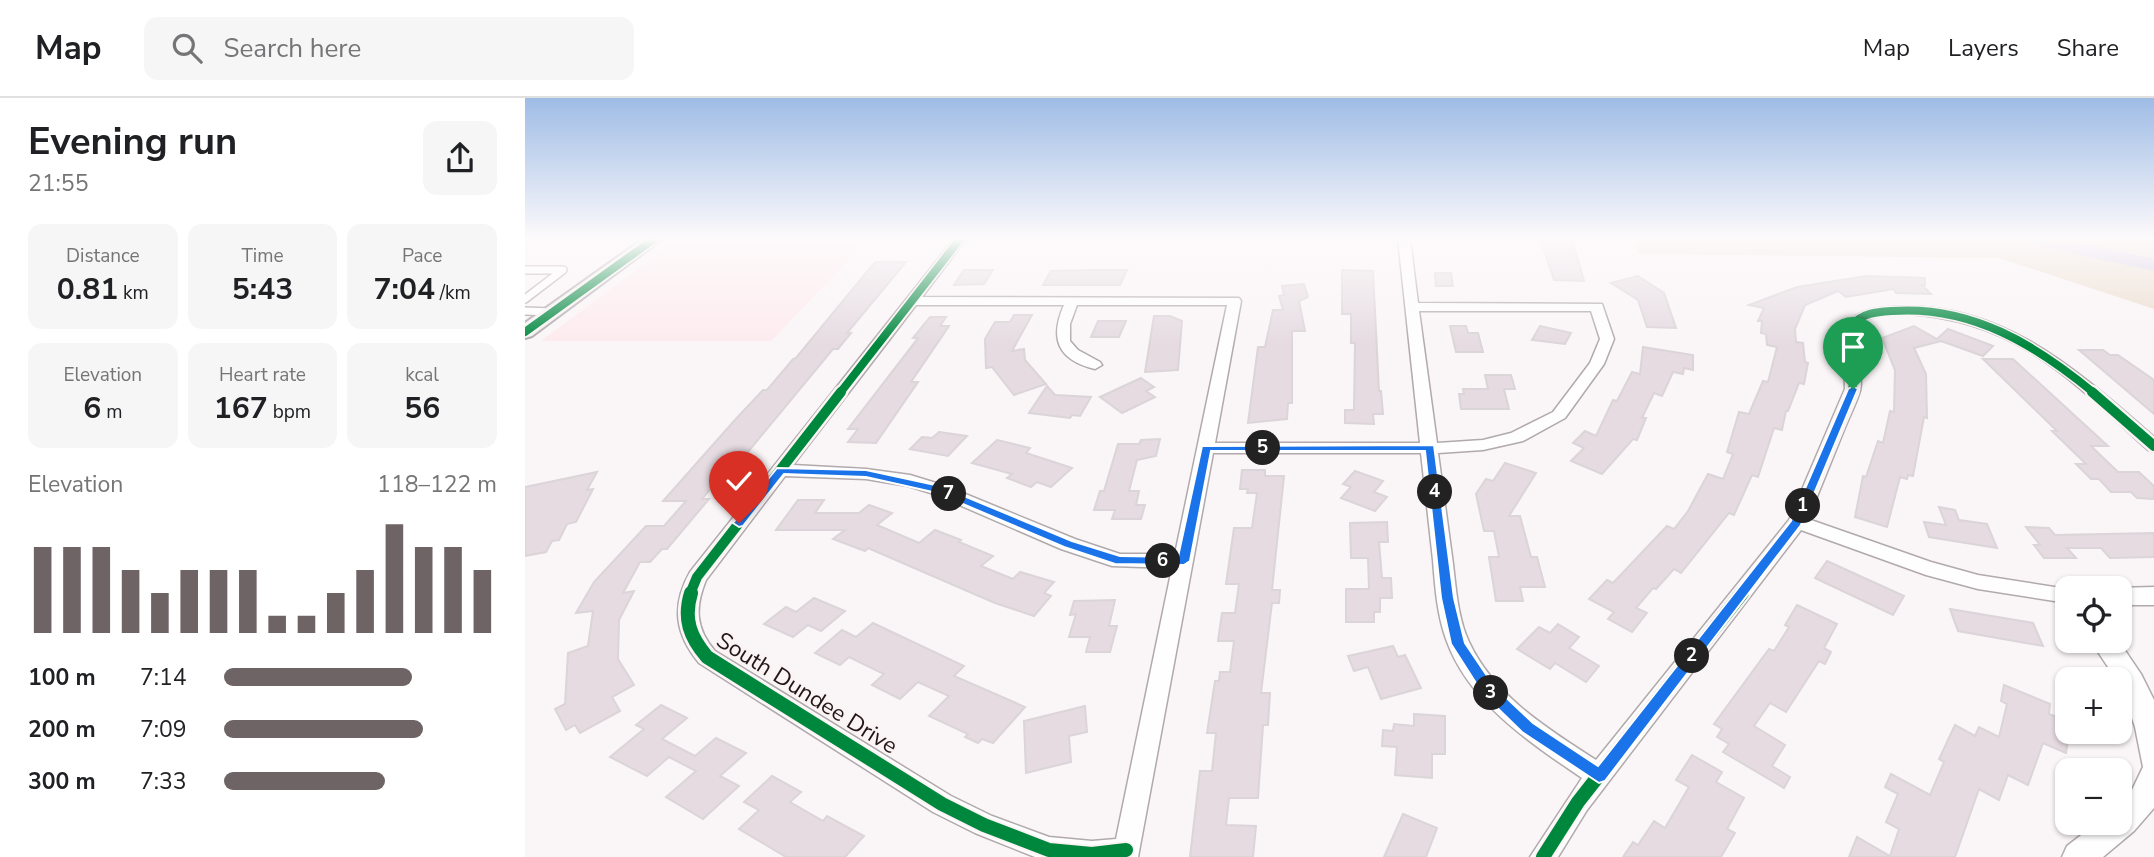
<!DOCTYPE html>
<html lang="en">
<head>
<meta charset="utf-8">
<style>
  body { margin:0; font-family:"Nunito Sans",sans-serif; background:#f6f6f6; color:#202124; height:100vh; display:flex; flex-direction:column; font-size:26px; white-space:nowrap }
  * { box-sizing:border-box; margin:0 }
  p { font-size:23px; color:#757577 }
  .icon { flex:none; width:38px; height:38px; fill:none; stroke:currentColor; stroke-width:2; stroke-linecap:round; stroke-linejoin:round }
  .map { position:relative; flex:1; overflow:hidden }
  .sheet { display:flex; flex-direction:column; background:#fff; width:525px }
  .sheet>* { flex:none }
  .tools { position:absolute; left:1530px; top:478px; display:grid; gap:14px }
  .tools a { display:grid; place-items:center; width:77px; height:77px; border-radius:14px; background:#fff; box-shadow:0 2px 5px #0004; font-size:35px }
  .pin { position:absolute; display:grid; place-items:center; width:60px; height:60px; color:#fff; margin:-72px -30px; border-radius:50% 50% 50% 0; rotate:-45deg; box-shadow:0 0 7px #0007 }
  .pin .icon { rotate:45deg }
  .km { position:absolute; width:35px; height:35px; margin:-18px; border-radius:50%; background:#222; color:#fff; font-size:19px; line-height:35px; text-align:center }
  .round { display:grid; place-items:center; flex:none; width:74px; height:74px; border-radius:14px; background:#f6f6f6 }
  .headline { display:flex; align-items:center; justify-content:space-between; height:119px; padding:0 28px }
  h1 { font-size:38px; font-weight:700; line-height:52px }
  .stats { display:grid; grid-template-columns:repeat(3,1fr); gap:10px; height:119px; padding:7px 28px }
  .stats div { display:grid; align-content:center; border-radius:14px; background:#f6f6f6; text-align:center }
  .stats b { font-size:30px; font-weight:700 }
  .stats small { font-size:19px; font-weight:400 }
  .stats p { font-size:19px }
  .chart { height:196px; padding:14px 28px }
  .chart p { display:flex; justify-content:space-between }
  .chart svg { width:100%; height:126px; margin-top:7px; stroke:#6e6466; stroke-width:6 }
  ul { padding:0 28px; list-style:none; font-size:23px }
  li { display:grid; grid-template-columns:112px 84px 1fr; align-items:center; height:52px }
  li i { height:18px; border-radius:9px; background:#6e6466 }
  header { display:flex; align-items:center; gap:42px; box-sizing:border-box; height:98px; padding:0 35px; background:#fff; border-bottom:2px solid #e0e0e0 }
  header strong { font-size:33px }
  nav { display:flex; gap:38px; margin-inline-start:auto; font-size:24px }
  .search { width:490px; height:63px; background:#f6f6f6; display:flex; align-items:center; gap:18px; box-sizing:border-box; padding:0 24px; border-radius:14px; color:#757577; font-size:26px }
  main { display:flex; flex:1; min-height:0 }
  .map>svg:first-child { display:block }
  .built { fill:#fdebee }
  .green { fill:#eadccd }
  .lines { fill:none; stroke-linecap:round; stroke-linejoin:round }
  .river { fill:#d2c8e2; fill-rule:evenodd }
  .building { fill:#e5dbe1; stroke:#dbd4d8; stroke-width:2 }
  .service-casing { stroke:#b1a9ab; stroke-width:10 }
  .minor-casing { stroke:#b1a9ab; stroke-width:3 }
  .tertiary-casing { stroke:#b1a9ab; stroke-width:3 }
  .secondary-casing { stroke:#b1a9ab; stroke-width:4 }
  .service { stroke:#fefefe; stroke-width:7 }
  .minor { fill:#fefefe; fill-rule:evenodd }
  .tertiary { fill:#fefefe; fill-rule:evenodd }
  .secondary { fill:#f4f2f1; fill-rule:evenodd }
  .cycleway-far2-casing { stroke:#fbf4f5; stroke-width:11 }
  .cycleway-far1-casing { stroke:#fbf4f5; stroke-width:15 }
  .cycleway-casing { stroke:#fbf4f5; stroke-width:18 }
  .cycleway-far2 { stroke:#00873e; stroke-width:8 }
  .cycleway-far1 { stroke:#00873e; stroke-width:10 }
  .cycleway { stroke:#00873e; stroke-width:14 }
  .route { fill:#1a73e8; stroke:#fff; stroke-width:2 }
  .labels { text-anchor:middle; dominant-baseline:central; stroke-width:5; stroke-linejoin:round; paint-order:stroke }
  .street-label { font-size:23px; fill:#231618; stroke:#fbf4f5 }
</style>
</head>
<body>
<header>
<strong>Map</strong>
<div class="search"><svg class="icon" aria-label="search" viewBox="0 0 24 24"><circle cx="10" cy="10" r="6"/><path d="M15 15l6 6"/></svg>Search here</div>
<nav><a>Map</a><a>Layers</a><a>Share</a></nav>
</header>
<main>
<section class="sheet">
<div class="headline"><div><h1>Evening run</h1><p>21:55</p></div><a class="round"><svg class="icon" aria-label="share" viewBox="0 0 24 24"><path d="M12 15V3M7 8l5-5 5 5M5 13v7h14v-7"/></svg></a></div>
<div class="stats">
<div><p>Distance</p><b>0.81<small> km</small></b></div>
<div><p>Time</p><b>5:43</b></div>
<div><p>Pace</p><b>7:04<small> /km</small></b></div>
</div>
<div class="stats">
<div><p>Elevation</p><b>6<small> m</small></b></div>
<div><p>Heart rate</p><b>167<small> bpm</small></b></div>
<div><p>kcal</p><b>56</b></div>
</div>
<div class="chart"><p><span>Elevation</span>118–122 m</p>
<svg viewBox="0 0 160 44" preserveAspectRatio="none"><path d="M5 44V14M15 44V14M25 44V14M35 44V22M45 44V30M55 44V22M65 44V22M75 44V22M85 44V38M95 44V38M105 44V30M115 44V22M125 44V6M135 44V14M145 44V14M155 44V22"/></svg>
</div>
<ul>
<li><b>100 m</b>7:14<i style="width:69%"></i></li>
<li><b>200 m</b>7:09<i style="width:73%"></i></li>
<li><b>300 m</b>7:33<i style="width:59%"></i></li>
</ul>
</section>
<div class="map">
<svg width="1629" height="759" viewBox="0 0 1629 759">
  <rect width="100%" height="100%" fill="#faf5f6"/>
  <polygon class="built" points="145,147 338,148 246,243 16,243"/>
  <polygon class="green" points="1111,141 1629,141 1629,211 1474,160 1113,156"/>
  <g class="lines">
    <polygon class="river" points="1499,141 1538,141 1629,161 1629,173 1509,147"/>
  </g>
  <g class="building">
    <polygon points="1015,141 1047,141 1059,183 1029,182"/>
    <polygon points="350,164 381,164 322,235 326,235 313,251 308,251 213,366 206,366 177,401 184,401 142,451 137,451 125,464 115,464 98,495 109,493 94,522 93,561 109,587 87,599 95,613 55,635 50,627 41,632 30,611 40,606 43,555 63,548 68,513 51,515 69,484 121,428 139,428 161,403 138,403 209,323 238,292 242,292 268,261 271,260"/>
    <polygon points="439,172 468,172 459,186 429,187"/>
    <polygon points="566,172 602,172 595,187 518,187 526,173"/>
    <polygon points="817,172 848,173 854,293 856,293 858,316 848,316 849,326 820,325 820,312 829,312 830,245 826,245 826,216 817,216"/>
    <polygon points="910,175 926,175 928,188 911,188"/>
    <polygon points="1113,178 1139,195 1151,230 1122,229 1113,202 1086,185"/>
    <polygon points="1342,178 1400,180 1400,187 1397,187 1406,196 1371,195 1368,191 1321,199 1313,193 1280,207 1270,231 1271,244 1278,245 1280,264 1283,265 1279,286 1274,285 1263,313 1261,313 1257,332 1249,330 1233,379 1227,377 1209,417 1204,415 1156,475 1149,471 1131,491 1128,490 1111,510 1122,515 1107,534 1083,521 1089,514 1064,501 1082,482 1088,485 1142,428 1149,431 1163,413 1183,376 1198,381 1208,356 1202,354 1214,314 1224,316 1238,283 1243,284 1252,249 1242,247 1241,236 1236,235 1237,223 1233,223 1239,210 1224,207 1272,189"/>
    <polygon points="779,186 783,199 774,203 780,233 767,233 767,305 763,305 762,321 723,325 733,249 740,249 748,212 758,212 754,198 759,197 757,188"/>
    <polygon points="489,217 507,217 487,253 499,251 500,262 521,286 489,297 467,269 461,270 460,241 470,224 485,224"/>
    <polygon points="629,218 645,218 657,223 653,272 620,274"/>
    <polygon points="405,219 421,219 415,228 424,228 386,284 393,284 351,345 323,344 333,331 323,331 393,240 388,240"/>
    <polygon points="573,223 601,223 594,239 566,239"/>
    <polygon points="925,228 941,228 943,235 953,235 958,254 931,254"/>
    <polygon points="1015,228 1046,235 1040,246 1007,242"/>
    <polygon points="1389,228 1412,241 1423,231 1468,248 1458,258 1416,243 1389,250 1401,276 1402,320 1399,319 1388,378 1383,377 1382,381 1375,379 1362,429 1330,419 1338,378 1341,379 1353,343 1358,345 1365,313 1369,314 1370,272 1357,240"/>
    <polygon points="1118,249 1168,257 1168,272 1159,270 1158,276 1148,274 1137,298 1129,295 1117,320 1121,320 1112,342 1108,341 1077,376 1046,363 1059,350 1048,345 1060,333 1071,338 1088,302 1092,303 1107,274 1115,276"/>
    <polygon points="1554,252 1578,252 1585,257 1593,257 1629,282 1629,316"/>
    <polygon points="1458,261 1488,261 1583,348 1566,348 1593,374 1614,374 1629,388 1629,401 1612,400 1606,394 1586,394 1574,381 1566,381 1551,366 1561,366 1527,333 1532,333"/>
    <polygon points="960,277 986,277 990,291 979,291 984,311 936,311 934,296 939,296 938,291 963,291"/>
    <polygon points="616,280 629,289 621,293 630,299 597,315 575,299"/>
    <polygon points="522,288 530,297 566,299 555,318 547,317 545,320 504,315"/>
    <polygon points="414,334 442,338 423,358 385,351 397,339 407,340"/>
    <polygon points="635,341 631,358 612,362 604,393 614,393 611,407 620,407 616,421 587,421 590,412 569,412 575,393 579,393 593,346 614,346 616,342"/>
    <polygon points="472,342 505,350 501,355 547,370 526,389 512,384 506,389 482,380 487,376 447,365"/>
    <polygon points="980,365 1011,375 984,418 995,418 1006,459 1012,459 1020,489 995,489 998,503 971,503 964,459 974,459 969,433 959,433 951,396 961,381 968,383"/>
    <polygon points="717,372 740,372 740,378 759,378 747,492 755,492 754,505 747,505 736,595 745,595 743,627 738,627 733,700 704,700 701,727 731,728 728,759 665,759 675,673 687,673 691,635 682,635 690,583 694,583 695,574 705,574 709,543 693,543 697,515 710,515 714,486 701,486 709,430 727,430 732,395 722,395 723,391 715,391"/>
    <polygon points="830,373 858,383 849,394 862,399 850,413 816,400 826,389 818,386"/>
    <polygon points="72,374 62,392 68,391 51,424 42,426 34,442 27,443 21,454 0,458 0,389"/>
    <polygon points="273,402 299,402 290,415 334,415 344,407 367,415 352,427 394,445 410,432 436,442 434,444 468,458 456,468 488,481 495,474 529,484 519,495 526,498 509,518 470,505 343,450 340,453 308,441 320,432 251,432"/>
    <polygon points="1414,409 1430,412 1434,422 1462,426 1472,450 1404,439 1399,424 1421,427"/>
    <polygon points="862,424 863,444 854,444 857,480 866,480 867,500 855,500 855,514 849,514 849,524 821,524 821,491 844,491 843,460 826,460 825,425"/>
    <polygon points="1501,429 1524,430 1530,437 1629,435 1629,459 1585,460 1576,450 1542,450 1551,460 1519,460 1509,447 1515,447"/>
    <polygon points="1302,463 1379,498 1368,517 1290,480"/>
    <polygon points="289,500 320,513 296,533 283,527 268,539 239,526 261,509 271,514"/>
    <polygon points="590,502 584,528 592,528 585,554 561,554 565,539 544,539 551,516 545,517 549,503"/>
    <polygon points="1272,507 1312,526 1299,550 1306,554 1300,566 1294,563 1261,614 1245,605 1229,628 1260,647 1247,668 1265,679 1259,690 1198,654 1204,646 1192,639 1197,631 1189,626 1244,551 1249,553 1264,529 1260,527"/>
    <polygon points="1425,511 1508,525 1518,548 1433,533"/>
    <polygon points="348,525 439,568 429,578 500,609 468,645 457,641 453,645 440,639 443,636 404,618 424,598 393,584 375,601 347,587 359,576 324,559 315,567 290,555 317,532 331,539"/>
    <polygon points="1033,526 1054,539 1044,550 1074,568 1061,584 1030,565 1025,571 992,551 1014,529 1025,535"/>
    <polygon points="868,548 873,559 880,557 896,590 856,601 843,569 829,573 823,558"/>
    <polygon points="1479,587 1525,606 1524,616 1542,623 1542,634 1544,634 1541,655 1518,645 1503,687 1483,677 1474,702 1454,691 1430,759 1324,759 1332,739 1365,758 1374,731 1361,724 1373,696 1360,689 1366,676 1405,697 1419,664 1414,661 1430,627 1450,638 1454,629 1474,639 1482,606 1476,603"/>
    <polygon points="136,607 162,620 137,641 170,658 191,640 221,655 195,678 214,688 178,721 141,699 171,673 144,659 122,678 85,659 119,631 111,627"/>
    <polygon points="560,608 562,634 544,638 546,664 501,675 499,623"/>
    <polygon points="889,616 920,618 920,656 907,656 907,680 870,677 872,649 857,648 858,632 868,633 869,626 889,628"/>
    <polygon points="1167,657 1197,674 1191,684 1219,700 1202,731 1210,735 1196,759 1098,759 1108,744 1113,747 1129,723 1140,730 1164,689 1151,682"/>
    <polygon points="247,678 276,694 265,704 298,723 302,718 339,738 320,759 261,759 214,731 234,712 219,704"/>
    <polygon points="878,716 912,730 901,759 859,759"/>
  </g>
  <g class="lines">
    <defs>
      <g id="service">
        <polyline points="0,172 38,172 0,201"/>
        <polyline points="0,213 27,214"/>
      </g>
      <path id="minor" d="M429,141h12l-44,58 317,1 2,3 -26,142h205l-22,-204h12l8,64 184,1 12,35 -10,25 -39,54 -42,23 -40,9 -45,3c5,37 10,74 15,111 3,25 5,55 16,78 25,54 79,87 127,118l193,-240 56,-131 -2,-57c9,-21 29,-24 49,-25 108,-8 186,64 262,130v14l-6,-1c-77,-70 -130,-129 -240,-136 -15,0 -41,-1 -50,13 -10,18 7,44 2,64 -4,13 -11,26 -16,39 -12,30 -24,59 -36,89l123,43 47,13 89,14v14l-89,-14 -52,-14 -125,-45 -214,280 -29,47h-28l52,-79c-53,-36 -114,-76 -136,-139 -9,-25 -11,-53 -13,-79 -4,-36 -8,-71 -12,-107h-208l-75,404h-103l-60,-24 -42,-21 -234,-149c-24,-29 -28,-57 -9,-91zM391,207h148c-15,34 -6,55 31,64l7,-4 -2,-3 -22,-12 -8,-9v-17l7,-19h150l-52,249h-55l-45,-15 -129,-53 -36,-11 -44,-6 -73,-4zM894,213h172l9,28 -10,24 -37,49 -42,21 -28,7 -46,3zM260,378l81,3 42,7 26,8 127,55 51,17 60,2 -56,271 -24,2 -43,-4 -57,-21 -41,-20 -236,-145c-20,-23 -20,-44 -9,-71z"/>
      <g id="tertiary">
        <polygon points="1629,489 1629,507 1594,507 1594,490 1591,490"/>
        <polygon points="1565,542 1593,542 1616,576 1629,602 1629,710 1609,733 1578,759 1537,759 1542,748 1573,724 1594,724 1594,706 1607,692 1618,669 1610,629 1594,581 1591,581"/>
      </g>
      <polygon id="secondary" points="118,141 137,141 7,238 0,240 0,225"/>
    </defs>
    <use href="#service" class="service-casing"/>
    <use href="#minor" class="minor-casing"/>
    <use href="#tertiary" class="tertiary-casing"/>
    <use href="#secondary" class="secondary-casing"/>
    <use href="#service" class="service"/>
    <use href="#minor" class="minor"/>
    <use href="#tertiary" class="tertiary"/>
    <use href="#secondary" class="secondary"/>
    <defs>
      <g id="cycleway-far2">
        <polyline points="0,234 129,141"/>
        <polyline points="315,295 435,141"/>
        <path d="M1326,295c8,-21 -11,-48 2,-68 8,-12 25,-13 39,-14 79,-6 144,34 202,82"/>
      </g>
      <g id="cycleway-far1">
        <polyline points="1567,294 1629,348"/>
        <polyline points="165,496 172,479 316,294"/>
        <polyline points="1215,496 1272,424 1327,294"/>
      </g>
      <g id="cycleway">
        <path d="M166,495c-8,26 -1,44 16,64l235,147 42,21 65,25 43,4 34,-4"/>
        <polyline points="1018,759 1053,704 1217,495"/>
      </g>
    </defs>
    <use href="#cycleway-far2" class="cycleway-far2-casing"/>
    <use href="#cycleway-far1" class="cycleway-far1-casing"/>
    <use href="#cycleway" class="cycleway-casing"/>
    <use href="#cycleway-far2" class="cycleway-far2"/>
    <use href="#cycleway-far1" class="cycleway-far1"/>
    <use href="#cycleway" class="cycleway"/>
  </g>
  <linearGradient id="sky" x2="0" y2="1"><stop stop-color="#9fbce6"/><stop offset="0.57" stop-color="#fdfafb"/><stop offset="1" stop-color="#fdfafb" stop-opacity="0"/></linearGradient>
  <rect width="1629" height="247" fill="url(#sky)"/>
  <polygon class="route" points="1328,288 1333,291 1276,427 1080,683 1074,685 997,634 958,596 926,546 916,500 900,353 686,353 665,463 659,467 590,466 539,449 412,395 341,379 259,376 218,428 214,429 208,425 252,370 341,372 415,388 547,443 595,458 653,459 677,348 909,347 929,500 940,545 969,588 1008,625 1073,668 1266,423 1323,291"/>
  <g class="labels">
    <g class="street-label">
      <text transform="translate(282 595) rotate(32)">South Dundee Drive</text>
    </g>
  </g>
</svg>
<div class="tools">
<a><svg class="icon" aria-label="locate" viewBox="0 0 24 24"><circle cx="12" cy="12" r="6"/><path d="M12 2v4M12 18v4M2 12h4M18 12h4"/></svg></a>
<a>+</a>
<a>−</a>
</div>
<div class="pin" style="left:1328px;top:291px;background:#1e9e55"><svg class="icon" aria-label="arrive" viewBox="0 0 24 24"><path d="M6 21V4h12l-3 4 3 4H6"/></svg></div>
<div class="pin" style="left:214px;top:425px;background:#d93025"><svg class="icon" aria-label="check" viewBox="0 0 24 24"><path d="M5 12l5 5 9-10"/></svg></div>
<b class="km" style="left:1278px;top:408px">1</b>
<b class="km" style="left:1167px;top:558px">2</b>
<b class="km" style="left:966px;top:595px">3</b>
<b class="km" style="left:910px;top:394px">4</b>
<b class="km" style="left:738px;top:350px">5</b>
<b class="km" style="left:638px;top:463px">6</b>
<b class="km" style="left:424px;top:396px">7</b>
</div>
</main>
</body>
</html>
